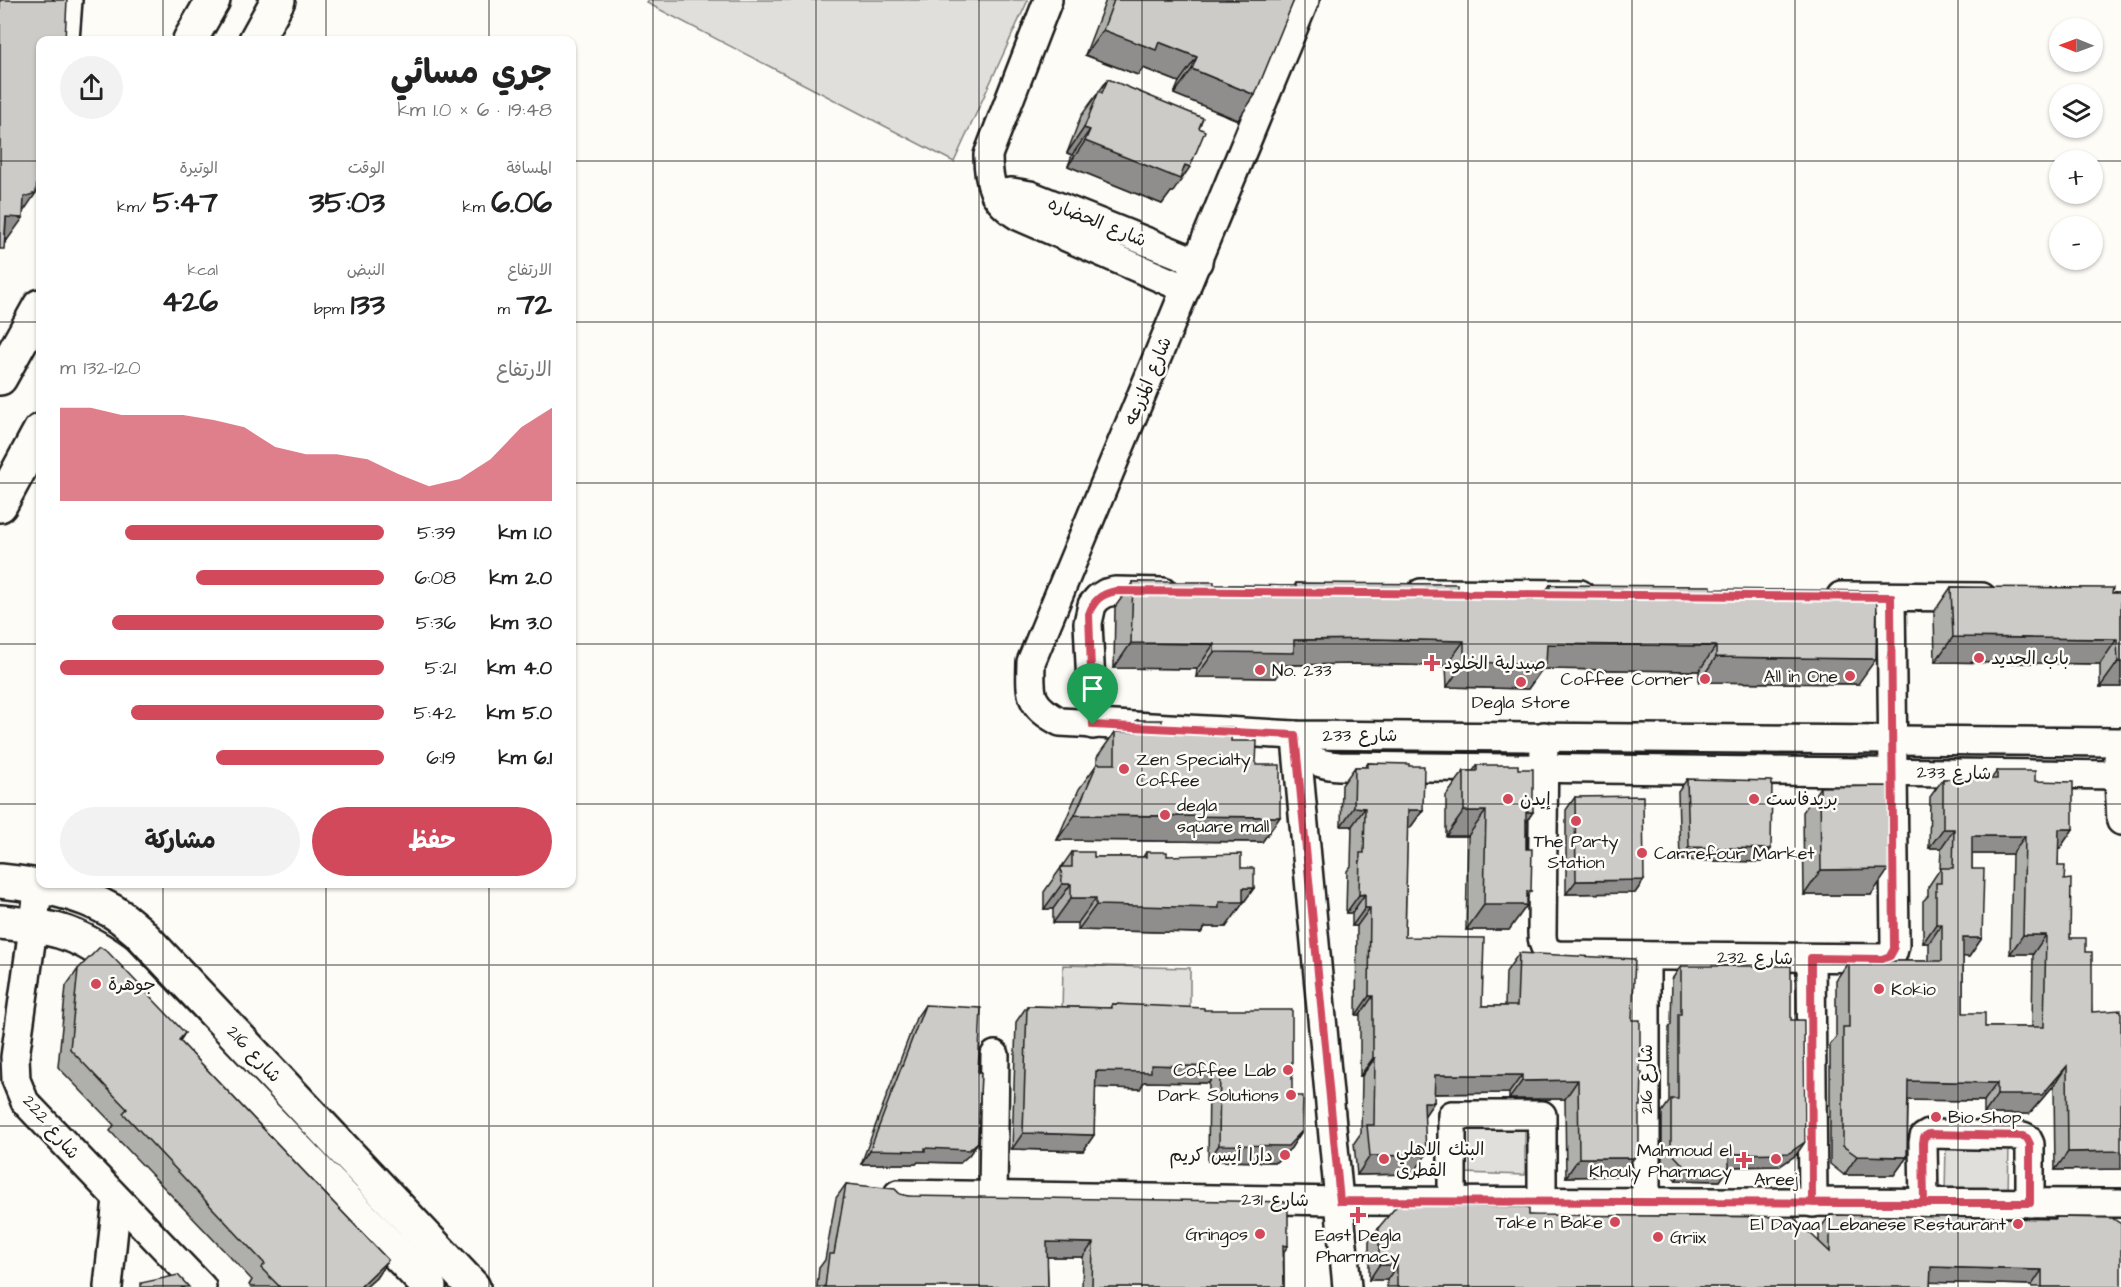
<!DOCTYPE html>
<html lang="ar">
<head>
<meta charset="utf-8">
<style>
  body { margin:0; font-family:"Architects Daughter","Playpen Sans Arabic",sans-serif; background:#f2f2f2; color:#222; direction:rtl; height:100vh; display:flex; flex-direction:column; font-size:22px; white-space:nowrap }
  * { box-sizing:border-box; margin:0 }
  p { font-size:20px; color:#767676 }
  .icon { flex:none; width:33px; height:33px; fill:none; stroke:currentColor; stroke-width:2; stroke-linecap:round; stroke-linejoin:round }
  .map { position:relative; flex:1; overflow:hidden; direction:ltr }
  .details { position:absolute; left:36px; top:36px; width:540px; height:852px; display:flex; flex-direction:column; background:#fff; border-radius:12px; box-shadow:0 2px 4px #0004; direction:rtl }
  .details>* { flex:none }
  .needle { width:39px; rotate:271deg }
  .controls { position:absolute; left:2049px; top:18px; display:grid; gap:12px }
  .controls a { display:grid; place-items:center; width:54px; height:54px; border-radius:50%; background:#fff; box-shadow:0 2px 4px #0004; font-size:30px }
  .pin { position:absolute; display:grid; place-items:center; width:51px; height:51px; color:#fff; margin:-62px -26px; border-radius:50% 50% 50% 0; rotate:-45deg; box-shadow:0 0 6px #0007 }
  .pin .icon { rotate:45deg }
  .round { display:grid; place-items:center; flex:none; width:63px; height:63px; border-radius:32px; background:#f2f2f2 }
  .headline { display:flex; align-items:center; justify-content:space-between; height:102px; padding:0 24px }
  h1 { font-size:33px; font-weight:700; line-height:45px }
  .metrics { display:grid; grid-template-columns:repeat(3,1fr); gap:9px; height:102px; padding:6px 24px }
  .metrics div { display:grid; align-content:center }
  .metrics b { font-size:30px; font-weight:700 }
  .metrics small { font-size:16px; font-weight:400 }
  .metrics p { font-size:16px }
  .chart { height:168px; padding:12px 24px }
  .chart p { display:flex; justify-content:space-between }
  .chart svg { width:100%; height:108px; margin-top:6px; fill:#d1495b; opacity:.7 }
  .action { display:flex; gap:12px; margin-top:auto; padding:12px 24px }
  .action a { flex:1; height:69px; border-radius:36px; background:#d1495b; color:#fff; font-size:24px; font-weight:700; line-height:69px; text-align:center }
  .action a+a { background:#f2f2f2; color:#222 }
  ul { padding:0 24px; list-style:none; font-size:20px }
  li { display:grid; grid-template-columns:96px 72px 1fr; align-items:center; height:45px }
  li i { height:15px; border-radius:8px; background:#d1495b }
  .map>svg:first-child { display:block }
  .green { fill:#e0dfdb; stroke:#7e7e7c; stroke-width:1.5 }
  .lines { fill:none; stroke-linecap:round; stroke-linejoin:round }
  .minor-casing { stroke:#1c1c1c; stroke-width:32 }
  .major-casing { stroke:#1c1c1c; stroke-width:38 }
  .minor { stroke:#fdfcf7; stroke-width:27 }
  .major { stroke:#fdfcf7; stroke-width:33 }
  .wall { fill:#afafac; stroke:#1c1c1c; stroke-width:1.5; fill-rule:evenodd }
  .shaded-wall { fill:#8f8e8c; stroke:#1c1c1c; stroke-width:1.5 }
  .building { fill:#cccbc8; stroke:#1c1c1c; stroke-width:1.5; fill-rule:evenodd }
  .route-casing { stroke:#fff; stroke-width:12 }
  .route { stroke:#d1495b; stroke-width:8 }
  .grid { fill:none; stroke:#1c1c1c; stroke-width:1.5; stroke-opacity:0.55 }
  .poi-dot { fill:#d1495b; stroke:#fdfcf7; stroke-width:2 }
  .labels { text-anchor:middle; dominant-baseline:central; stroke-width:5; stroke-linejoin:round; paint-order:stroke }
  .street-label { font-size:18px; fill:#1c1c1c; stroke:#fdfcf7 }
  .poi-label { font-size:18px; fill:#1c1c1c; stroke:#fdfcf7; text-anchor:start }
</style>
</head>
<body>
<div class="map">
<svg width="2121" height="1287" viewBox="0 0 2121 1287">
  <rect width="100%" height="100%" fill="#fdfcf7"/>
  <filter id="ink" filterUnits="userSpaceOnUse"><feTurbulence type="fractalNoise" baseFrequency=".0167" numOctaves="2"/><feDisplacementMap in="SourceGraphic" scale="12" xChannelSelector="R" yChannelSelector="G"/><feConvolveMatrix kernelMatrix="1 2 1 2 8 2 1 2 1" color-interpolation-filters="sRGB"/></filter>
  <g filter="url(#ink)">
    <g class="green">
      <polygon points="649,0 1028,0 954,162 647,3"/>
      <polygon points="1063,965 1190,968 1190,1015 1062,1013"/>
      <polygon points="1463,1120 1525,1121 1525,1175 1462,1173"/>
      <polygon points="1946,1142 2009,1143 2008,1196 1945,1196"/>
    </g>
    <g class="lines">
      <defs>
        <g id="minor">
          <path d="M1048,0l-60,155c0,28 5,46 30,61l168,73"/>
          <path d="M1305,0l-274,662c-1,34 -2,43 29,60l235,13 826,7"/>
          <polyline points="65,40 68,0"/>
          <polyline points="995,194 1012,192 1030,195 1198,262"/>
          <polyline points="1421,593 1580,594"/>
          <polyline points="1841,596 1982,597"/>
          <polyline points="1093,725 1088,623 1092,605 1098,598 1106,593 1115,591 1163,592"/>
          <path d="M1295,735c13,23 16,29 44,31l782,9"/>
          <path d="M1544,736l-2,198c0,12 5,19 16,21l328,3 7,-5 2,-8 -4,-348"/>
          <polyline points="1296,739 1347,1287"/>
          <polyline points="2118,759 2121,821"/>
          <polyline points="39,885 15,1057 16,1080 25,1102 202,1287"/>
          <polyline points="1646,956 1646,1202"/>
          <polyline points="1811,958 1813,1203"/>
          <polyline points="898,1194 1340,1201 2121,1203"/>
          <polyline points="993,1195 995,1055"/>
          <polyline points="1452,1201 1452,1115 1542,1115 1542,1202"/>
          <polyline points="1924,1203 1923,1143 1924,1137 1929,1134 2023,1136 2027,1138 2030,1144 2030,1203"/>
          <polyline points="108,1287 117,1199"/>
        </g>
        <g id="major">
          <polyline points="190,40 213,0"/>
          <polyline points="256,40 278,0"/>
          <polyline points="0,378 40,306"/>
          <polyline points="0,505 40,431"/>
          <path d="M0,881c39,4 77,10 112,30 9,5 17,13 26,20l335,356"/>
          <path d="M0,922c51,5 73,8 115,38l314,327"/>
        </g>
      </defs>
      <use href="#minor" class="minor-casing"/>
      <use href="#major" class="major-casing"/>
      <use href="#minor" class="minor"/>
      <use href="#major" class="major"/>
    </g>
    <g class="wall">
      <polygon points="1106,0 1294,0 1238,120 1174,94 1179,82 1143,68 1138,75 1085,55"/>
      <polygon points="1108,79 1173,192 1171,192 1162,204 1068,166 1072,155 1067,153 1081,116"/>
      <polygon points="1133,582 1214,585 1294,586 1296,583 1457,594 1542,596 1550,585 1711,589 1858,684 1699,682 1699,671 1542,669 1528,689 1447,687 1446,666 1356,664 1286,665 1276,678 1196,677 1197,669 1114,668 1115,607"/>
      <polygon points="1951,587 2121,593 2121,687 2100,687 2100,664 1935,662 1934,612"/>
      <polygon points="1137,720 1231,741 1256,765 1280,817 1262,842 1057,840 1079,789 1097,764 1097,757 1115,732 1128,732"/>
      <polygon points="1368,763 1409,766 1423,810 1410,828 1407,828 1405,937 1482,1006 1505,1006 1506,972 1519,953 1632,1020 1639,1109 1621,1176 1566,1177 1565,1099 1509,1099 1509,1093 1434,1094 1434,1102 1424,1116 1413,1174 1357,1175 1354,1143 1361,1133 1362,1076 1360,1076 1360,1015 1356,1015 1357,926 1352,926 1352,913 1346,913 1347,871 1351,866 1352,826 1341,826 1342,785 1355,767 1365,767"/>
      <polygon points="1477,765 1518,769 1533,812 1526,822 1527,905 1509,930 1466,930 1468,836 1446,836 1446,796 1464,771 1473,771"/>
      <path d="M1997,771l38,10 38,48 -13,19h-2v18l6,14 6,58 16,14 6,60 29,157 -66,1 -1,-85 -25,29h-45v-13l-76,-1 -1,57 -13,18h-50l-14,-11v-119l6,-8v-57l13,-19h80v-18h-6v-42l5,-5v-9l12,-18 1,-21h-12l1,-51 13,-18h48zM1972,854h40l-2,100h23l-1,73h-47l-22,-14v-57l6,1 13,-19 -10,-69z"/>
      <polygon points="1687,779 1771,849 1761,862 1680,860 1678,792"/>
      <polygon points="1820,787 1871,895 1804,895 1803,812"/>
      <polygon points="1575,797 1644,880 1635,893 1566,894 1566,810"/>
      <polygon points="1072,852 1094,857 1143,857 1146,852 1167,856 1241,868 1254,888 1226,927 1205,927 1201,933 1078,930 1078,923 1053,923 1053,909 1044,909 1044,892"/>
      <polygon points="1681,966 1791,1020 1796,1155 1780,1166 1729,1167 1720,1181 1676,1180 1662,1165 1662,1112 1669,1102 1669,1027 1671,1024 1672,979"/>
      <polygon points="78,969 185,1033 180,1041 388,1260 376,1278 366,1287 251,1287 249,1285 252,1280 110,1131 114,1125 58,1067 66,986"/>
      <polygon points="1112,1004 1204,1010 1292,1096 1302,1131 1291,1148 1276,1162 1208,1161 1209,1083 1144,1082 1140,1089 1095,1087 1094,1135 1083,1151 1012,1149 1016,1022 1027,1006 1110,1008"/>
      <polygon points="925,1005 978,1073 978,1142 969,1155 960,1163 918,1162 916,1164 861,1164 916,1018"/>
      <polygon points="846,1184 908,1196 1284,1252 1284,1287 1082,1287 1083,1257 1047,1257 1048,1287 817,1287 819,1268 825,1260 836,1198"/>
      <polygon points="1449,1206 1529,1215 1819,1243 1819,1230 1830,1215 2055,1219 2056,1217 2121,1287 2032,1287 2032,1285 1930,1282 1930,1287 1387,1287 1387,1280 1369,1280 1369,1241 1379,1227"/>
    </g>
    <g class="shaded-wall">
      <polygon points="1103,30 1159,42 1197,57 1179,82 1143,68 1138,75 1085,55"/>
      <polygon points="1192,69 1255,95 1238,120 1174,94"/>
      <polygon points="1084,128 1090,130 1072,155 1067,153"/>
      <polygon points="1085,141 1185,165 1190,167 1173,192 1171,192 1162,204 1068,166"/>
      <polygon points="37,181 40,181 40,187 19,218 23,218 5,243 6,217"/>
      <polygon points="1953,637 2117,639 2100,664 1935,662"/>
      <polygon points="1374,639 1464,641 1446,666 1356,664 1286,665 1276,678 1196,677 1214,652 1294,640"/>
      <polygon points="1131,643 1214,644 1197,669 1114,668"/>
      <polygon points="1547,644 1716,646 1699,671 1542,669 1528,689 1447,687 1464,662"/>
      <polygon points="1716,657 1876,659 1858,684 1699,682"/>
      <polygon points="2118,662 2121,662 2121,687 2100,687"/>
      <polygon points="1354,807 1365,808 1352,826 1341,826"/>
      <polygon points="1408,810 1423,810 1410,828 1395,828"/>
      <polygon points="1464,811 1486,811 1468,836 1446,836"/>
      <polygon points="1526,812 1533,812 1515,838"/>
      <polygon points="1075,815 1280,817 1262,842 1057,840"/>
      <polygon points="1943,829 1954,829 1941,848 1929,848"/>
      <polygon points="2059,829 2073,829 2060,848 2046,848"/>
      <polygon points="1972,836 2025,836 2012,854 1959,854"/>
      <polygon points="1689,847 1771,849 1761,862 1680,860"/>
      <polygon points="1889,869 1871,895 1804,895 1821,870"/>
      <polygon points="1644,880 1635,893 1566,894 1576,881"/>
      <polygon points="1062,884 1071,884 1053,909 1044,909"/>
      <polygon points="1243,888 1254,888 1226,927 1205,927 1201,933 1078,930 1096,905"/>
      <polygon points="1527,891 1531,891 1521,905 1527,905 1509,930 1466,930 1484,905"/>
      <polygon points="1365,894 1352,913 1346,913 1359,895"/>
      <polygon points="1071,898 1096,898 1078,923 1053,923"/>
      <polygon points="1365,908 1370,908 1357,926 1352,926"/>
      <polygon points="1936,924 1942,924 1929,943 1923,943"/>
      <polygon points="2023,935 2046,935 2033,954 2010,954"/>
      <polygon points="1963,938 1982,938 1969,957 1950,956"/>
      <polygon points="1369,996 1373,996 1360,1015 1356,1015"/>
      <polygon points="1373,1058 1375,1058 1362,1076 1360,1076"/>
      <polygon points="1151,1065 1220,1067 1209,1083 1144,1082 1140,1089 1084,1087 1096,1071"/>
      <polygon points="2067,1066 2054,1085 2029,1114 1984,1114 1997,1095"/>
      <polygon points="1435,1075 1522,1075 1509,1093 1422,1094"/>
      <polygon points="1578,1080 1565,1099 1509,1099 1522,1081"/>
      <polygon points="1908,1081 1997,1083 1984,1101 1895,1100"/>
      <polygon points="1424,1102 1434,1102 1421,1121"/>
      <polygon points="1302,1131 1291,1148 1276,1162 1208,1161 1219,1145"/>
      <polygon points="1023,1133 1094,1135 1083,1151 1012,1149"/>
      <polygon points="978,1142 969,1155 960,1163 918,1162 916,1164 861,1164 870,1150 925,1148"/>
      <polygon points="1805,1142 1796,1155 1780,1166 1720,1167 1729,1154"/>
      <polygon points="2121,1151 2121,1169 2055,1170 2068,1152"/>
      <polygon points="1426,1155 1413,1174 1357,1175 1370,1156"/>
      <polygon points="1857,1156 1907,1157 1894,1175 1844,1175"/>
      <polygon points="1579,1158 1634,1158 1621,1176 1566,1177"/>
      <polygon points="1685,1167 1729,1168 1720,1181 1676,1180"/>
      <polygon points="1047,1242 1093,1243 1083,1257 1037,1257"/>
      <polygon points="1283,1245 1288,1246 1278,1260"/>
      <polygon points="388,1260 376,1278 366,1287 360,1287"/>
      <polygon points="1379,1265 1397,1265 1387,1280 1369,1280"/>
      <polygon points="1931,1267 2042,1270 2032,1285 1920,1282"/>
    </g>
    <g class="building">
      <polygon points="0,0 67,0 65,40 40,40 40,181 37,181 36,193 24,197 23,218 6,217 4,249 0,249"/>
      <polygon points="1114,0 1294,0 1255,95 1192,69 1197,57 1159,42 1156,50 1103,30"/>
      <polygon points="1108,79 1203,118 1199,128 1205,131 1190,167 1185,165 1180,179 1085,141 1090,130 1084,128 1099,91 1102,93"/>
      <polygon points="1133,582 1214,582 1214,585 1296,586 1296,583 1457,584 1457,594 1550,596 1550,585 1711,586 1711,589 1877,591 1876,659 1716,657 1716,646 1547,644 1546,664 1464,662 1464,641 1374,639 1294,640 1294,653 1214,652 1214,644 1131,643"/>
      <polygon points="1951,587 2113,588 2112,593 2121,593 2121,662 2118,662 2117,639 1953,637"/>
      <polygon points="1137,720 1162,720 1162,726 1232,727 1231,741 1257,741 1256,765 1280,765 1280,817 1075,815 1097,764 1115,764 1115,732 1137,732"/>
      <polygon points="1368,763 1409,764 1409,766 1424,766 1423,810 1408,810 1405,937 1484,938 1482,1006 1517,1006 1519,953 1635,959 1632,1020 1640,1020 1640,1072 1642,1072 1641,1106 1639,1106 1639,1147 1634,1158 1579,1158 1578,1080 1522,1081 1522,1075 1435,1075 1434,1102 1424,1102 1426,1155 1370,1156 1367,1125 1374,1125 1375,1058 1373,1058 1373,996 1369,996 1370,908 1365,908 1365,894 1359,895 1360,853 1364,853 1365,808 1354,807 1355,767 1368,767"/>
      <polygon points="1477,765 1518,765 1518,769 1533,769 1533,812 1526,812 1526,849 1532,849 1531,891 1527,891 1527,905 1484,905 1486,811 1464,811 1464,771 1477,771"/>
      <path d="M1997,771h38v10l38,1v47h-14l-1,37h7l-1,14 7,-1 -1,59h16v14h6v60l29,-2v141l-53,1 -1,-86 -25,29h-45v-12l-89,-2 -1,76 -50,-1 -14,-10v-119h6v-66h93v-37h-6v-41h5v-15h12l1,-39h-11v-50h54zM1972,836h53l-2,99h23l-2,92h-59v-14h-22v-75h19l2,-69h-12z"/>
      <polygon points="1687,779 1772,781 1771,849 1689,847"/>
      <polygon points="1888,786 1889,869 1821,870 1820,787"/>
      <polygon points="1643,796 1644,880 1576,881 1575,797"/>
      <polygon points="1072,852 1094,852 1094,857 1146,857 1146,852 1167,852 1167,856 1241,854 1241,868 1254,868 1254,888 1243,888 1243,902 1219,902 1219,908 1096,905 1096,898 1071,898 1071,884 1062,884 1061,867 1072,867"/>
      <polygon points="100,947 108,952 185,1033 179,1040 388,1260 360,1287 280,1287 261,1268 265,1264 123,1113 127,1109 70,1049 78,969"/>
      <polygon points="1681,966 1791,966 1791,1020 1804,1020 1805,1142 1789,1153 1729,1154 1729,1168 1685,1167 1671,1152 1671,1099 1678,1099 1678,1014 1681,1014"/>
      <polygon points="1112,1004 1204,1008 1204,1010 1292,1010 1292,1096 1303,1096 1302,1131 1288,1146 1219,1145 1220,1067 1151,1065 1151,1072 1096,1071 1094,1135 1023,1133 1027,1006 1112,1008"/>
      <polygon points="925,1005 981,1008 978,1073 981,1073 978,1142 969,1150 925,1148 925,1151 870,1150"/>
      <polygon points="846,1184 895,1189 900,1194 908,1196 1288,1202 1288,1246 1283,1245 1284,1287 1092,1287 1093,1243 1047,1242 1048,1287 825,1287 829,1254 834,1254"/>
      <polygon points="1400,1202 1449,1202 1449,1206 1529,1207 1529,1215 1793,1217 1830,1252 1830,1215 2056,1219 2056,1217 2112,1218 2121,1224 2121,1287 2042,1287 2042,1270 1931,1267 1930,1287 1397,1287 1397,1265 1379,1265 1379,1227"/>
      <polygon points="178,1275 189,1287 141,1287 141,1283"/>
    </g>
  </g>
  <g class="lines" filter="url(#ink)">
    <defs>
      <path id="route" d="M1093,725l202,10 45,466c195,1 389,1 584,2l-1,-60 1,-6 5,-3 94,2 4,2 3,6v59h-218l-1,-245 71,1 8,-3 4,-7 -3,-352 -775,-6c-15,3 -22,9 -27,23l4,111"/>
    </defs>
    <use href="#route" class="route-casing"/>
    <use href="#route" class="route"/>
  </g>
  <path class="grid" d="M163,0v40M326,0v40M489,0v40M653,0v1287M816,0v1287M979,0v1287M1142,0v1287M1305,0v1287M1468,0v1287M1632,0v1287M1795,0v1287M1958,0v1287M0,161h40M572,161h1488M2092,161h29M0,322h40M572,322h1549M0,483h40M572,483h1549M0,644h40M572,644h1549M0,804h40M572,804h1549M163,884v403M326,884v403M489,884v403M0,965h2121M0,1126h2121"/>
  <g class="poi-dot">
    <circle cx="1979" cy="658" r="6"/>
    <path d="M1429 654h6v6h6v6h-6v6h-6v-6h-6v-6h6z"/>
    <circle cx="1260" cy="670" r="6"/>
    <circle cx="1850" cy="676" r="6"/>
    <circle cx="1705" cy="679" r="6"/>
    <circle cx="1521" cy="682" r="6"/>
    <circle cx="1124" cy="769" r="6"/>
    <circle cx="1508" cy="799" r="6"/>
    <circle cx="1754" cy="799" r="6"/>
    <circle cx="1165" cy="815" r="6"/>
    <circle cx="1576" cy="821" r="6"/>
    <circle cx="1642" cy="853" r="6"/>
    <circle cx="96" cy="984" r="6"/>
    <circle cx="1879" cy="989" r="6"/>
    <circle cx="1288" cy="1070" r="6"/>
    <circle cx="1291" cy="1095" r="6"/>
    <circle cx="1936" cy="1117" r="6"/>
    <circle cx="1285" cy="1155" r="6"/>
    <circle cx="1384" cy="1159" r="6"/>
    <circle cx="1776" cy="1159" r="6"/>
    <path d="M1741 1151h6v6h6v6h-6v6h-6v-6h-6v-6h6z"/>
    <path d="M1355 1206h6v6h6v6h-6v6h-6v-6h-6v-6h6z"/>
    <circle cx="1615" cy="1222" r="6"/>
    <circle cx="2018" cy="1224" r="6"/>
    <circle cx="1260" cy="1234" r="6"/>
    <circle cx="1658" cy="1237" r="6"/>
  </g>
  <g class="labels">
    <g class="street-label">
      <text transform="translate(1097 222) rotate(22)">شارع الحضاره</text>
      <text transform="translate(1148 381) rotate(-67)">شارع المزرعه</text>
      <text x="1360" y="735">شارع 233</text>
      <text transform="translate(1954 773) rotate(1)">شارع 233</text>
      <text transform="translate(1755 958) rotate(1)">شارع 232</text>
      <text transform="translate(254 1054) rotate(47)">شارع 216</text>
      <text transform="translate(1646 1079) rotate(-90)">شارع 216</text>
      <text transform="translate(51 1127) rotate(50)">شارع 222</text>
      <text transform="translate(1275 1200) rotate(1)">شارع 231</text>
    </g>
    <g class="poi-label">
      <text x="1991" y="658">باب الحديد</text>
      <text x="1444" y="663">صيدلية الخلود</text>
      <text x="1272" y="670">No. 233</text>
      <text x="1838" y="676" text-anchor="end">All in One</text>
      <text x="1693" y="679" text-anchor="end">Coffee Corner</text>
      <text x="1521" y="702" text-anchor="middle">Degla Store</text>
      <text x="1136" y="759">Zen Specialty<tspan x="1136" dy="21">Coffee</tspan></text>
      <text x="1520" y="799">إيدن</text>
      <text x="1766" y="799">بريدفاست</text>
      <text x="1177" y="805">degla<tspan x="1177" dy="21">square mall</tspan></text>
      <text x="1576" y="841" text-anchor="middle">The Party<tspan x="1576" dy="21">Station</tspan></text>
      <text x="1654" y="853">Carrefour Market</text>
      <text x="108" y="984">جوهرة</text>
      <text x="1891" y="989">Kokio</text>
      <text x="1276" y="1070" text-anchor="end">Coffee Lab</text>
      <text x="1279" y="1095" text-anchor="end">Dark Solutions</text>
      <text x="1948" y="1117">Bio Shop</text>
      <text x="1396" y="1149">البنك الاهلي<tspan x="1396" dy="21">القطرى</tspan></text>
      <text x="1732" y="1150" text-anchor="end">Mahmoud el<tspan x="1732" dy="21">Khouly Pharmacy</tspan></text>
      <text x="1273" y="1155" text-anchor="end">دارا أيس كريم</text>
      <text x="1776" y="1179" text-anchor="middle">Areej</text>
      <text x="1603" y="1222" text-anchor="end">Take n Bake</text>
      <text x="2006" y="1224" text-anchor="end">El Dayaa Lebanese Restaurant</text>
      <text x="1248" y="1234" text-anchor="end">Gringos</text>
      <text x="1358" y="1235" text-anchor="middle">East Degla<tspan x="1358" dy="21">Pharmacy</tspan></text>
      <text x="1670" y="1237">Griix</text>
    </g>
  </g>
</svg>
<div class="controls">
<a><svg class="needle" viewBox="-14 -14 28 28"><path d="M0-13l5 13h-10z" fill="#e53935"/><path d="M0 13l5-13h-10z" fill="#767676"/></svg></a>
<a><svg class="icon" aria-label="layers" viewBox="0 0 24 24"><path d="M12 4l9 5-9 5-9-5zM3 14l9 5 9-5"/></svg></a>
<a>+</a>
<a>−</a>
</div>
<div class="pin" style="left:1093px;top:725px;background:#1e9e55"><svg class="icon" aria-label="arrive" viewBox="0 0 24 24"><path d="M6 21V4h12l-3 4 3 4H6"/></svg></div>
<section class="details">
<div class="headline"><div><h1>جري مسائي</h1><p>19:48 · 6 × 1.0 km</p></div><a class="round"><svg class="icon" aria-label="share" viewBox="0 0 24 24"><path d="M12 15V3M7 8l5-5 5 5M5 13v7h14v-7"/></svg></a></div>
<div class="metrics">
<div><p>المسافة</p><b>6.06<small> km</small></b></div>
<div><p>الوقت</p><b>35:03</b></div>
<div><p>الوتيرة</p><b>5:47<small> /km</small></b></div>
</div>
<div class="metrics">
<div><p>الارتفاع</p><b>72<small> m</small></b></div>
<div><p>النبض</p><b>133<small> bpm</small></b></div>
<div><p>kcal</p><b>426</b></div>
</div>
<div class="chart"><p><span>الارتفاع</span>120–132 m</p>
<svg viewBox="0 0 160 44" preserveAspectRatio="none"><path d="M0 44V6L10 6L20 9L30 9L40 9L50 11L60 14L70 22L80 25L90 25L100 27L110 33L120 38L130 35L140 27L150 14L160 6V44z"/></svg>
</div>
<ul>
<li><b>1.0 km</b>5:39<i style="width:80%"></i></li>
<li><b>2.0 km</b>6:08<i style="width:58%"></i></li>
<li><b>3.0 km</b>5:36<i style="width:84%"></i></li>
<li><b>4.0 km</b>5:21<i style="width:100%"></i></li>
<li><b>5.0 km</b>5:42<i style="width:78%"></i></li>
<li><b>6.1 km</b>6:19<i style="width:52%"></i></li>
</ul>
<div class="action"><a>حفظ</a><a>مشاركة</a></div>
</section>
</div>
</body>
</html>
